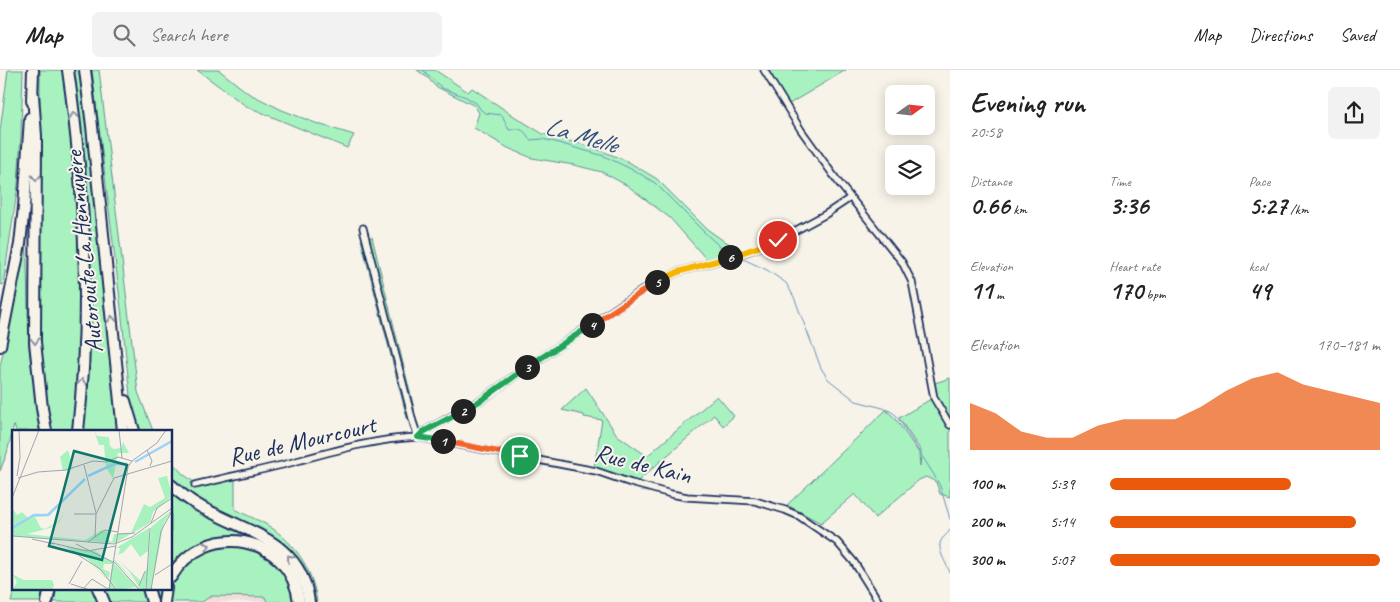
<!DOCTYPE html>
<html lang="en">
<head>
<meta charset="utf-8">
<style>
  body { margin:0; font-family:Caveat,sans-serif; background:#f2f2f2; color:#222; height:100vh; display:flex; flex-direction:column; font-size:19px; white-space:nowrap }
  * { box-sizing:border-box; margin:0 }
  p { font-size:16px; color:#767676 }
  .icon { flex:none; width:28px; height:28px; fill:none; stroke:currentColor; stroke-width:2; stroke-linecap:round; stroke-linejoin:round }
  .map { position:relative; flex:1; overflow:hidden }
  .side { display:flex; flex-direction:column; background:#fff; width:450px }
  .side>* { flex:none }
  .needle { width:32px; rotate:75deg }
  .tools { position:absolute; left:885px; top:15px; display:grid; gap:10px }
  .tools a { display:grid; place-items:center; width:50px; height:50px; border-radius:8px; background:#fff; box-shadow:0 2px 12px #0003; font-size:25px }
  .pin { position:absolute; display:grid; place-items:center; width:42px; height:42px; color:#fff; margin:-21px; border:2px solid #fff; border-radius:50%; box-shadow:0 1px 5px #0007 }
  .km { position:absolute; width:25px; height:25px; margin:-12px; border-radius:50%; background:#222; color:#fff; font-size:14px; line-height:25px; text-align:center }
  .round { display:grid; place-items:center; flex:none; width:52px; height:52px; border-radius:8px; background:#f2f2f2 }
  .head { display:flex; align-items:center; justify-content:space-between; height:85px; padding:0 20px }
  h1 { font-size:28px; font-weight:600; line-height:38px }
  .figures { display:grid; grid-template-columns:repeat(3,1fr); gap:8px; height:85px; padding:5px 20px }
  .figures div { display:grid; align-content:center }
  .figures b { font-size:25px; font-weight:600 }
  .figures small { font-size:14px; font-weight:400 }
  .figures p { font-size:14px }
  .chart { height:140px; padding:10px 20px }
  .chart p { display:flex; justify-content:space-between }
  .chart svg { width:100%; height:90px; margin-top:5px; fill:#ea580c; opacity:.7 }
  ul { padding:0 20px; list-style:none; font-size:16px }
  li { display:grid; grid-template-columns:80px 60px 1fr; align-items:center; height:38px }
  li i { height:12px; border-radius:6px; background:#ea580c }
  header { display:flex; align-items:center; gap:30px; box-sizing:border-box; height:70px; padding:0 25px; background:#fff; border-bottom:1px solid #e0e0e0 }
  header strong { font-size:24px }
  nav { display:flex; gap:28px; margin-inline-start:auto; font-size:18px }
  .search { width:350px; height:45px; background:#f2f2f2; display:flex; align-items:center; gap:12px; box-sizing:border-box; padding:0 18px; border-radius:8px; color:#767676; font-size:19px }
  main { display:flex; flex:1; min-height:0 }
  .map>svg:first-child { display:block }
  .built { fill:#f1ddda }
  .green { fill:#a8f2c0; stroke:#62908f }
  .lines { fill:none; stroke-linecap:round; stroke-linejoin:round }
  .stream { stroke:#6791bc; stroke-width:1 }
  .minor-casing { stroke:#1b2f5e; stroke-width:9 }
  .motorway-casing { stroke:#1b2f5e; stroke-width:14 }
  .minor { stroke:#f7f3e8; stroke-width:5.5 }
  .motorway { stroke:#f7f3e8; stroke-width:10 }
  .oneway { stroke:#8991a3 }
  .split-1-casing { stroke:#fff; stroke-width:10 }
  .split-2-casing { stroke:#fff; stroke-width:10 }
  .split-3-casing { stroke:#fff; stroke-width:10 }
  .split-4-casing { stroke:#fff; stroke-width:10 }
  .split-5-casing { stroke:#fff; stroke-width:10 }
  .split-6-casing { stroke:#fff; stroke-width:10 }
  .split-7-casing { stroke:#fff; stroke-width:10 }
  .split-1 { stroke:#f0652b; stroke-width:6 }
  .split-2 { stroke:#22a559; stroke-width:6 }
  .split-3 { stroke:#22a559; stroke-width:6 }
  .split-4 { stroke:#22a559; stroke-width:6 }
  .split-5 { stroke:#f0652b; stroke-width:6 }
  .split-6 { stroke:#f5b400; stroke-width:6 }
  .split-7 { stroke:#f5b400; stroke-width:6 }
  .labels { text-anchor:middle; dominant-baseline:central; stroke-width:4; stroke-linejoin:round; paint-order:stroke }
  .street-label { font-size:25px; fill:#1b2f5e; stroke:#f7f3e8 }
  .water-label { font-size:26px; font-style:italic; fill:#34507d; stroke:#f7f3e8 }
  .inset-river { fill:none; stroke:#9ad2fa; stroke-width:2.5 }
  .inset-road { fill:none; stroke:#9fa5b1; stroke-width:1 }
  .view { fill:#0f766e; fill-opacity:0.15; stroke:#0f766e; stroke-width:2.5 }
  .inset-edge { fill:none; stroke:#1b2f5e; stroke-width:2.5 }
</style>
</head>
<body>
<header>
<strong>Map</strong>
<div class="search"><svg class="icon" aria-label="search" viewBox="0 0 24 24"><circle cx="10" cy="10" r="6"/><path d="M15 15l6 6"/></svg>Search here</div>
<nav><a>Map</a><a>Directions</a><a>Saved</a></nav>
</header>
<main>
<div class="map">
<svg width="950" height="532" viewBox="0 0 950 532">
  <rect width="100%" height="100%" fill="#f7f3e8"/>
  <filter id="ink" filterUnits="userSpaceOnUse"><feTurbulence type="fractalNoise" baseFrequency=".02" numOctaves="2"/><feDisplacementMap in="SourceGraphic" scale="10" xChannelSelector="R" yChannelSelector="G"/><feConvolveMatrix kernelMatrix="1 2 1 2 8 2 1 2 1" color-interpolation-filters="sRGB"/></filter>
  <g filter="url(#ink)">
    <polygon class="built" points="211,526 265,527 267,532 202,532"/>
    <g class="green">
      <polygon points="8,0 23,0 21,64 18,115 3,215 0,214 0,61"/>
      <path d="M40,0h24c3,26 7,53 9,79 10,94 9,188 0,282h-23l-3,-15 -8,-86z"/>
      <path d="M74,0h8l38,361h-37c6,-39 7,-79 7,-118 1,-81 -5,-163 -16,-243z"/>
      <polygon points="92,0 99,0 138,322 153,361 128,361 127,353 135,350 130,326 121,238"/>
      <polygon points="197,0 219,0 248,23 282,40 318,54 354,65 347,78 246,36"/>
      <polygon points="417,0 435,0 468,22 472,18 517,48 543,64 592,77 627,91 657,109 707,159 721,169 730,174 736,182 708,191 670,148 628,116 602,102 574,95 532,88 508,78 474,58 479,43 475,36 435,16 428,8"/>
      <polygon points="768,0 846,0 789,34"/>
      <polygon points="26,160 29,278 38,346 41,361 16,361 14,355 7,383 0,401 0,296 8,261 20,197"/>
      <polygon points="372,167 414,338 415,347 407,348 361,170"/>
      <polygon points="950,308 950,351 936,328 932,314"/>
      <polygon points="586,318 617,365 647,386 717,326 734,346 723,356 714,345 638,411 594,398 602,350 584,347 584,345 562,340"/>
      <polygon points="931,329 950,358 950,427 940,424 936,412 926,407 919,410 875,448 855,424 821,453 787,435 886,340 895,348 919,383 920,397 921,381 899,348"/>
      <path d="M171,391l12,13 12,9 40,-10v36c9,5 18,9 27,13 31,17 51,46 55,80h-50l-2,-5 -54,-1 -9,6h-44l-3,-14h16z"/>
      <polygon points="15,518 46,518 43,532 11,532"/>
      <polygon points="57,518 92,518 99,532 54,532"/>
      <polygon points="100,518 146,518 149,532 107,532"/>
    </g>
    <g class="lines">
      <g class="stream">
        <path d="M423,0l19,18 24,9 10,6 5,7 4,3 17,2 7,15c13,-1 14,-2 21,10l12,-1 13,3 49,14 33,16 18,11 52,52 18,16"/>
        <polyline points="743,189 767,200 786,213 794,227 821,298 828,309 856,331 883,338 890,341 896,345 934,405 940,416 950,449"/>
        <path d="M950,460c-2,4 -5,5 -8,9 -7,10 5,24 8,34"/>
      </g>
      <defs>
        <g id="minor">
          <polyline points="764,0 801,60 839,113 902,192 912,212 934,328 950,355"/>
          <polyline points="363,158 413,352 418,367"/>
          <polyline points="418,367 423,362 483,329 513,307 649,216 678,202 738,185 778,170 826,144 850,128"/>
          <path d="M195,415c29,-7 58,-13 87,-20 45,-12 89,-26 136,-28l178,34 35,12 40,11 16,3 68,4 30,9 14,6 38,26 17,20 25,40"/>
        </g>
        <g id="motorway">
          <path d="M68,0c17,119 23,241 10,361"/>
          <polyline points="85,0 92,56 123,361"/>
          <polyline points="33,25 36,66 35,272 42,338 46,361"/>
          <polyline points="32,31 33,0"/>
          <polyline points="0,276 20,174 24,137 30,48"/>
          <polyline points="125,331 134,361"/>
          <path d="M171,415c13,12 26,21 42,28 43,22 89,32 96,89"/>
          <path d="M171,507c34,-58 120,-43 128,25"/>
          <polyline points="98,518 104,532"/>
          <polyline points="148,518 152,532"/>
          <polyline points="47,532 50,518"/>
          <polyline points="164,532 166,518"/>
        </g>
      </defs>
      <use href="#minor" class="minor-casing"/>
      <use href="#motorway" class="motorway-casing"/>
      <use href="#minor" class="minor"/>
      <use href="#motorway" class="motorway"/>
    </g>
    <defs><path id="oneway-chevron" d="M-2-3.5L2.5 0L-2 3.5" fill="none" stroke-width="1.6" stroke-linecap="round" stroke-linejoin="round" transform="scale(1.25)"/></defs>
    <g class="oneway">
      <use href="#oneway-chevron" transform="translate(74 45) rotate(-96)"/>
      <use href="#oneway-chevron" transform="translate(36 108) rotate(91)"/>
      <use href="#oneway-chevron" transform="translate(112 249) rotate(-95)"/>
      <use href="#oneway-chevron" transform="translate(35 271) rotate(88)"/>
      <use href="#oneway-chevron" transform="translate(82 312) rotate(-86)"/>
      <use href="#oneway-chevron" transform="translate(207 476) rotate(-20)"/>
      <use href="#oneway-chevron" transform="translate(290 488) rotate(-129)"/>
    </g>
  </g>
  <g class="lines" filter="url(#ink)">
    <defs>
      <polyline id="split-1" points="443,371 520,386"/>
      <polyline id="split-2" points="443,371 418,367 423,362 463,341"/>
      <polyline id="split-3" points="463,341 483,329 527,297"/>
      <polyline id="split-4" points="527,297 592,255"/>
      <polyline id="split-5" points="592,255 657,212"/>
      <polyline id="split-6" points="657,212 678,202 730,187"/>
      <polyline id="split-7" points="730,187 778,170"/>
    </defs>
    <use href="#split-1" class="split-1-casing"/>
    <use href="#split-2" class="split-2-casing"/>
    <use href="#split-3" class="split-3-casing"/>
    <use href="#split-4" class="split-4-casing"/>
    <use href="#split-5" class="split-5-casing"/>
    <use href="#split-6" class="split-6-casing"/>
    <use href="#split-7" class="split-7-casing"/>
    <use href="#split-1" class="split-1"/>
    <use href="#split-2" class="split-2"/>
    <use href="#split-3" class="split-3"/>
    <use href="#split-4" class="split-4"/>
    <use href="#split-5" class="split-5"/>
    <use href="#split-6" class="split-6"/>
    <use href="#split-7" class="split-7"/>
  </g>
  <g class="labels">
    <g class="street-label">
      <text transform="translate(84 182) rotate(-96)">Autoroute La Hennuyère</text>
      <text transform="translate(302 371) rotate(-13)">Rue de Mourcourt</text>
      <text transform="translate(643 394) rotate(14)">Rue de Kain</text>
    </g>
    <g class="water-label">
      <text transform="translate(581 65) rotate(16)">La Melle</text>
    </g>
  </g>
  <g transform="translate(12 360)">
    <rect width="160" height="160" fill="#f7f3e8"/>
    <path d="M82,0l3,6 12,1 1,9h3l-3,1 4,2 7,-1 2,-6 6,11h-11l-5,26 -7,-12 -2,-22h-5zM56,20l5,18 -10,3 -3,-14zM155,46l5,20 -19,16 -3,11 -35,20 -103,-7v-28l5,7 5,-3 6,6 6,-4h13l40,-37 -38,39 -14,1 6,11 4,1 13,-7 7,-10 -6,10 -9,6 -23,6 58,6 17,-10 10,3 -4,1 -1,5 5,3 2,-8 17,-1 13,-29 6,3 15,-9 -7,-20zM160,80l-8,13 -13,67h-5l5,-63zM137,98v32l-4,30h-4l-12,-19 -14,-14 26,24 7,-15 1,-16 -9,7 -9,-13 -8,9 -7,2 3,-2 1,-5h-4zM53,117l30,4 17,11 3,-2 18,19 -19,-18 -1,2 27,27 -5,-3 -17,3 -7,-10 5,10h-8l2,-8 -21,-20 21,19 2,-17h-8l-1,5 7,3 -1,6 -23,-20zM0,144l12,6h28l2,5 -2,5h-40l5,-8z" fill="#a8f2c0"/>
    <path class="inset-river" d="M123,32l37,-21M76,46l26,-12h13M0,98l22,-13h14l37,-36"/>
    <path class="inset-road" d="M107,0l3,28M135,20l5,11 -2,5M72,35l12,48M5,46l3,-19 -1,-27M6,48l20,-6 28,-2 27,-9 13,1 12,-5 14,4M0,68l27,-68M62,84h22M139,93l6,-15 15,-10M106,104l17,-1M1,106l101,8 18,-7 40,-29M83,107l1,-23 18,-36 58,-17M20,109l22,5M76,112l17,-12 13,2M40,113l35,8 29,-5M64,114l39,19 25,27M60,121l28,18 17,21M143,145l17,-11M57,154l13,-23M59,154l19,6M127,156l6,-15M72,158l8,-9 16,10M97,160l19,-123 4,-6 25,-18 9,-13M134,160l4,-62M139,160l10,-59 11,-20"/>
    <path class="view" d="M62,21l53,14 -25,95 -53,-14z"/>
    <rect width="160" height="160" class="inset-edge"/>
  </g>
</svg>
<div class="tools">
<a><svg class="needle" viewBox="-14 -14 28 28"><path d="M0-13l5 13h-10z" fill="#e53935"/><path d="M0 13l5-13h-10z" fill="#767676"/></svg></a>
<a><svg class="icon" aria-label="layers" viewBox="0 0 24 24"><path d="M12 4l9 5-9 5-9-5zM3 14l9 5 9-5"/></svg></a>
</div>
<div class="pin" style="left:520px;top:386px;background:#1e9e55"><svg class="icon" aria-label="arrive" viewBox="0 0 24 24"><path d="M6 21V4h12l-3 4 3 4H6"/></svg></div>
<div class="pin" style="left:778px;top:170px;background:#d93025"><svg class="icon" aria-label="check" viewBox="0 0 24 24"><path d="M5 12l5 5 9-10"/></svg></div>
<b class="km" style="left:443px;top:371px">1</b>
<b class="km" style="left:463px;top:341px">2</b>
<b class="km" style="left:527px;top:297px">3</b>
<b class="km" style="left:592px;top:255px">4</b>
<b class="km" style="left:657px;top:212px">5</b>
<b class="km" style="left:730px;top:187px">6</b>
</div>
<section class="side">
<div class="head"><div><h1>Evening run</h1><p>20:58</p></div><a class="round"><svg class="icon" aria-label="share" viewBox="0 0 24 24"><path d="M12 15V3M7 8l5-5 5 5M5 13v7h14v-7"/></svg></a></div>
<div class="figures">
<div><p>Distance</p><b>0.66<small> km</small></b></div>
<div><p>Time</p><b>3:36</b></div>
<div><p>Pace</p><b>5:27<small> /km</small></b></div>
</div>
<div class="figures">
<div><p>Elevation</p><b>11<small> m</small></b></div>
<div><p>Heart rate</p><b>170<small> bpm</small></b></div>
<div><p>kcal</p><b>49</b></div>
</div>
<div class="chart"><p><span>Elevation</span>170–181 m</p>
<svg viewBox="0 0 160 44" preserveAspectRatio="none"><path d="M0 44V21L10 26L20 35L30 38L40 38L50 32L60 29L70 29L80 29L90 23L100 15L110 9L120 6L130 12L140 15L150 18L160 21V44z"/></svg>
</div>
<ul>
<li><b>100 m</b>5:39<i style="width:67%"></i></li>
<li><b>200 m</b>5:14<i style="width:91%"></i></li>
<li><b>300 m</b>5:07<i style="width:100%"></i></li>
</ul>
</section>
</main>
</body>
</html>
